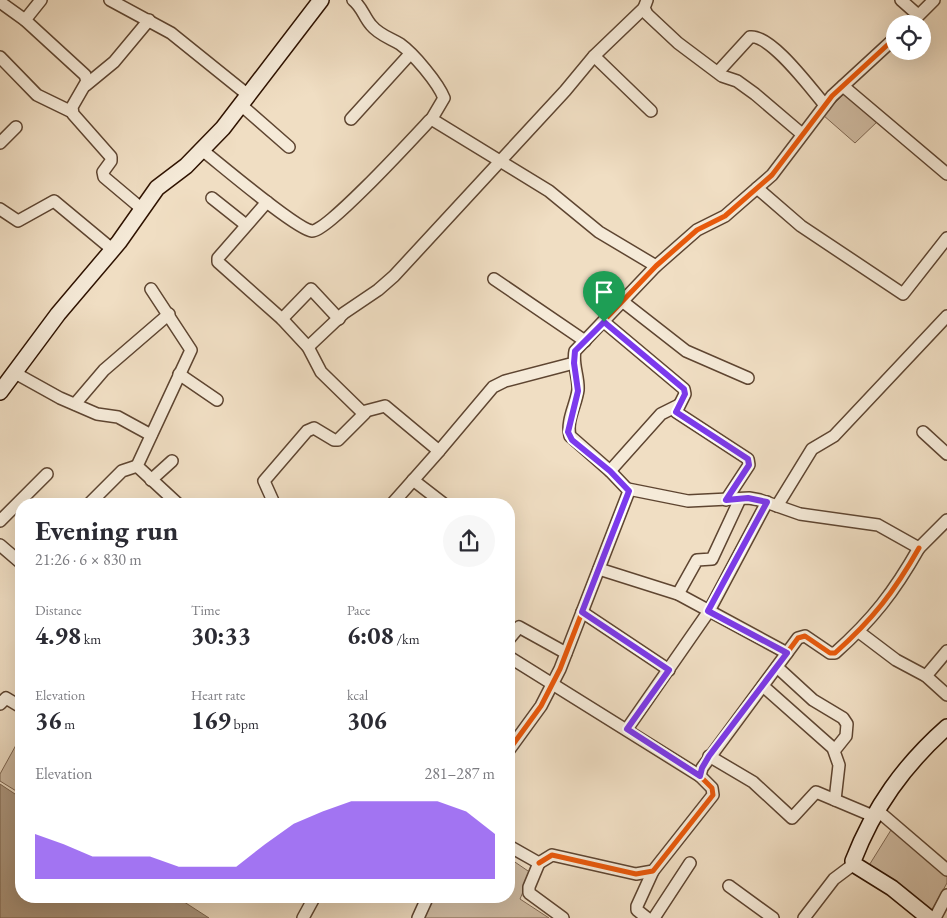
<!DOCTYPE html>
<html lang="en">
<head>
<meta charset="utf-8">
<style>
  body { margin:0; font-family:"EB Garamond",serif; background:#f7f7f7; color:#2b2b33; height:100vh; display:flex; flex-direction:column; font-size:19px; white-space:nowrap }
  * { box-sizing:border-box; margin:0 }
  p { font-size:16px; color:#7c7c81 }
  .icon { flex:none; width:28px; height:28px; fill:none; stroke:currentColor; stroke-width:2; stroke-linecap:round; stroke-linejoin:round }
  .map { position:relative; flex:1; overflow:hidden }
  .sheet { position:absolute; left:15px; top:498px; width:500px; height:405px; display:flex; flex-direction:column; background:#fff; border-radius:20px; box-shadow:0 5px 20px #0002 }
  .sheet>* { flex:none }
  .controls { position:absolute; left:886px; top:15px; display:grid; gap:10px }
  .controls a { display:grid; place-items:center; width:45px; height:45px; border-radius:50%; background:#fff; box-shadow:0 5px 20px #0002; font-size:25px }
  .pin { position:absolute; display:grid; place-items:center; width:42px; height:42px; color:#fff; margin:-51px -21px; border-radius:50% 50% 50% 0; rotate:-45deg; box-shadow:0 0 5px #0007 }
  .pin .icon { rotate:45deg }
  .round { display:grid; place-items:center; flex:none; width:52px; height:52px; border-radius:26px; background:#f7f7f7 }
  .summary { display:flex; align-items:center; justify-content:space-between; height:85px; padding:0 20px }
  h1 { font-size:28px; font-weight:700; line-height:38px }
  .stats { display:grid; grid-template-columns:repeat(3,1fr); gap:8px; height:85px; padding:5px 20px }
  .stats div { display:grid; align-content:center }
  .stats b { font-size:25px; font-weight:700 }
  .stats small { font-size:14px; font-weight:400 }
  .stats p { font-size:14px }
  .chart { height:140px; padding:10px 20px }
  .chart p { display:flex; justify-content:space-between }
  .chart svg { width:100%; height:90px; margin-top:5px; fill:#7c3aed; opacity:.7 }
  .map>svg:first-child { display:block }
  .green { fill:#cfbba2; stroke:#7e6651 }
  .water { fill:#ae9981; stroke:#7b634d }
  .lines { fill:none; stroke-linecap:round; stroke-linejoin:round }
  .street-casing { stroke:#5e4531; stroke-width:14 }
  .secondary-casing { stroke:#2e1200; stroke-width:18 }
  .street { stroke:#f5ead8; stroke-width:11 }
  .secondary { stroke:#f5ead8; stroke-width:15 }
  .cycleway-casing { stroke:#f5ead8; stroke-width:8 }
  .cycleway { stroke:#e8590c; stroke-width:5 }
  .route-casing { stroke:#fff; stroke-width:10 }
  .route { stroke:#7c3aed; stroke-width:6 }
</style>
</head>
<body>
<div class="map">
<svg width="947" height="918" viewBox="0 0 947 918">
  <rect width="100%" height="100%" fill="#f0dec3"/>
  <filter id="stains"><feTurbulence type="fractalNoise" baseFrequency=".004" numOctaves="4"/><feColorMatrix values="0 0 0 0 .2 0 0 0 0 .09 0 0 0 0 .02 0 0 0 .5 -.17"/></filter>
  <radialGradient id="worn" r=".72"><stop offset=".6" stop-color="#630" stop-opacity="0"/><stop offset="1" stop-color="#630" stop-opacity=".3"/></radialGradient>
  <g class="green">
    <polygon points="846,92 879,120 855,143 823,115"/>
    <polygon points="21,736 21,794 0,781 0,774"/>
    <polygon points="891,830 947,875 947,883 929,915 868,867"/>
    <polygon points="509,858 531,873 520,899 549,918 420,918 430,896 509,896"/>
  </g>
  <polygon class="water" points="0,784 21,798 21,896 175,896 209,918 0,918"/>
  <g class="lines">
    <defs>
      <g id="street">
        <polyline points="110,0 171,33 248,95"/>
        <path d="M353,0c9,7 11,17 18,25 8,10 19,13 29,19 14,10 38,39 44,54l-13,22"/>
        <polyline points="647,0 644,8 647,14 678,43 722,76 737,81 755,94 802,134"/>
        <polyline points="901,0 918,15"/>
        <polyline points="0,2 25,20 85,75 87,81 72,107 73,114 111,157 111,161 103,172 104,177 142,209"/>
        <polyline points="25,20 41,0"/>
        <polyline points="910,24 934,0"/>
        <polyline points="594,56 651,111"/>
        <polyline points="0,57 37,95 72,112"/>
        <path d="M718,72l32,-35c21,-3 61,52 75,68"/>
        <polyline points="86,85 114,62 149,20"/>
        <polyline points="843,86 947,174"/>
        <polyline points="241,105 289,147"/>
        <polyline points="351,119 410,54"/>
        <polyline points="0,143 16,127"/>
        <path d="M202,150c18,14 94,79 110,81 14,2 103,-95 118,-111h3l116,71 50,41 57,34"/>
        <polyline points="757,188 801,226 903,294 947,238"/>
        <polyline points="212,198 246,225"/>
        <polyline points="267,202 218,258 218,262 282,319 308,347 321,372 362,412 385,406 439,451 392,504"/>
        <polyline points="0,209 18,221 54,201 113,250"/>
        <polyline points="494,279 585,341"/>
        <polyline points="151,289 191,350 137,466 178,504"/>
        <polyline points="622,301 686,351 748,378"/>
        <polyline points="282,319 311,289 339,319"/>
        <polyline points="604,322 684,389 685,394 676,412 748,459 749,465 726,500"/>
        <polyline points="308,347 344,313 378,290 394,276 565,91 594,56 644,8"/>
        <polyline points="15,373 60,398 97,414 118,417 151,435"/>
        <polyline points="179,374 217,400"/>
        <polyline points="75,404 104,370 169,314"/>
        <polyline points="923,432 947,454"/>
        <polyline points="439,451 493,387 505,381 574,363"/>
        <polyline points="610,471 661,414 679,405"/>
        <polyline points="151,480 172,461"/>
        <polyline points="413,480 444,504"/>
        <polyline points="628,489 688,501 749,498 760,500 800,514 878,525 919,548 947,520"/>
        <polyline points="89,504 122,471 137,466"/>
        <polyline points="272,504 273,501 264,481 307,431 314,428 334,440 338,440 365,413"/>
        <polyline points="777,506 812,449 834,436 947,316"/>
        <polyline points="0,521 47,474"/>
        <polyline points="0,545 21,563"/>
        <polyline points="599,569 678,594 787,653"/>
        <polyline points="678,594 697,560 712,559 740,499"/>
        <polyline points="582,612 669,670"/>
        <polyline points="859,632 896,660 926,676 947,695"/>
        <polyline points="509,639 519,627 566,653"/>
        <polyline points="509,657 700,776"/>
        <polyline points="777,667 813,700 843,718 847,724 846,736 834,751 839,765 835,800"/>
        <polyline points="926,676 947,651"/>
        <polyline points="763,686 834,749"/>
        <polyline points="0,704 6,698 21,707"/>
        <polyline points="627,729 709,611 767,502"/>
        <path d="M509,750l32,-44 19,-37 69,-178 -19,-20 -40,-35c-4,-15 6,-31 8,-46 1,-13 -6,-26 -3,-39l81,-85 41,-36 28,-14 47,-41 60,-79 63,-58"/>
        <polyline points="709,756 753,782 792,818 816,792 873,816"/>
        <polyline points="877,810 947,870"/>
        <polyline points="509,846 539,863 529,887 529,893 563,918"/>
        <path d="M539,863l13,-8 84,19 17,-3 60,-76 -1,-7 -12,-12 2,-8 96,-130 7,-2 25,17h5c38,-34 59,-61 84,-105"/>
        <polyline points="729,886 773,918"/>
        <polyline points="303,918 315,896"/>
        <polyline points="418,918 428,896"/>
        <polyline points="647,918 637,910 637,906 653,871"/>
        <polyline points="654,918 690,863"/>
        <polyline points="804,918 834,879 854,864"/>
        <polyline points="935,918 947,895"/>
      </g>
      <g id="secondary">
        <polyline points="0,392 58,314 119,242 157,188 186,166 223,128 321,0"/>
        <path d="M929,918l-37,-30 -37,-23 -2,-4c21,-54 51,-96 94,-134"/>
      </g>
    </defs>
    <use href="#street" class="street-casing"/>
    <use href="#secondary" class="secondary-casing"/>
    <use href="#street" class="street"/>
    <use href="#secondary" class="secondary"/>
    <defs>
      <g id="cycleway">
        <path d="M509,750l32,-44 19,-37 69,-178 -19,-20 -40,-35c-4,-15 6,-31 8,-46 1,-13 -6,-26 -3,-39l81,-85 41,-36 28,-14 47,-41 60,-79 63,-58"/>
        <path d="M539,863l13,-8 84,19 17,-3 60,-76 -1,-7 -12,-12 2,-8 96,-130 7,-2 25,17h5c38,-34 59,-61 84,-105"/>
      </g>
    </defs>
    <use href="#cycleway" class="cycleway-casing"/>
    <use href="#cycleway" class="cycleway"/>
  </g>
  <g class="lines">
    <defs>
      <polygon id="route" points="604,322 684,389 685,394 676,412 748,459 749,465 726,500 748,498 767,502 708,611 787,653 709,756 702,768 700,776 627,729 669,670 582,612 629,491 610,471 572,440 568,432 578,391 574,363 575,351"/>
    </defs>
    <use href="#route" class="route-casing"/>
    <use href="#route" class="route"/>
  </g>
  <rect width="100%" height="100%" filter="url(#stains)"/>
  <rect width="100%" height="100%" fill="url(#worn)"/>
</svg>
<div class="controls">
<a><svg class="icon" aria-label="locate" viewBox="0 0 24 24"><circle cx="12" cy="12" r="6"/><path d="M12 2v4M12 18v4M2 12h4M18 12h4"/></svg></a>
</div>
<div class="pin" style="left:604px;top:322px;background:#1e9e55"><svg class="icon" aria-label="arrive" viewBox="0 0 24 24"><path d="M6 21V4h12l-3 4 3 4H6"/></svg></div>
<section class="sheet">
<div class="summary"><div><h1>Evening run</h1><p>21:26 · 6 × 830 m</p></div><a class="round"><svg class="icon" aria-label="share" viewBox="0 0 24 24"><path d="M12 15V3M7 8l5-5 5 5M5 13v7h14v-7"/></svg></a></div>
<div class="stats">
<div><p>Distance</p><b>4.98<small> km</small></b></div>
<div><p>Time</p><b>30:33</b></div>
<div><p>Pace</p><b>6:08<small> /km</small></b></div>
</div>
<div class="stats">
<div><p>Elevation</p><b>36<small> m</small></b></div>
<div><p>Heart rate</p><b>169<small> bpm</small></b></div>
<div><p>kcal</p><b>306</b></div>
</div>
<div class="chart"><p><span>Elevation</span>281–287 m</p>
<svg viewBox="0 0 160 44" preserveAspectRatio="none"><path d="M0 44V22L10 27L20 33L30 33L40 33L50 38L60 38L70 38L80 27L90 17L100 11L110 6L120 6L130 6L140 6L150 11L160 22V44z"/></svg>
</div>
</section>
</div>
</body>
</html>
